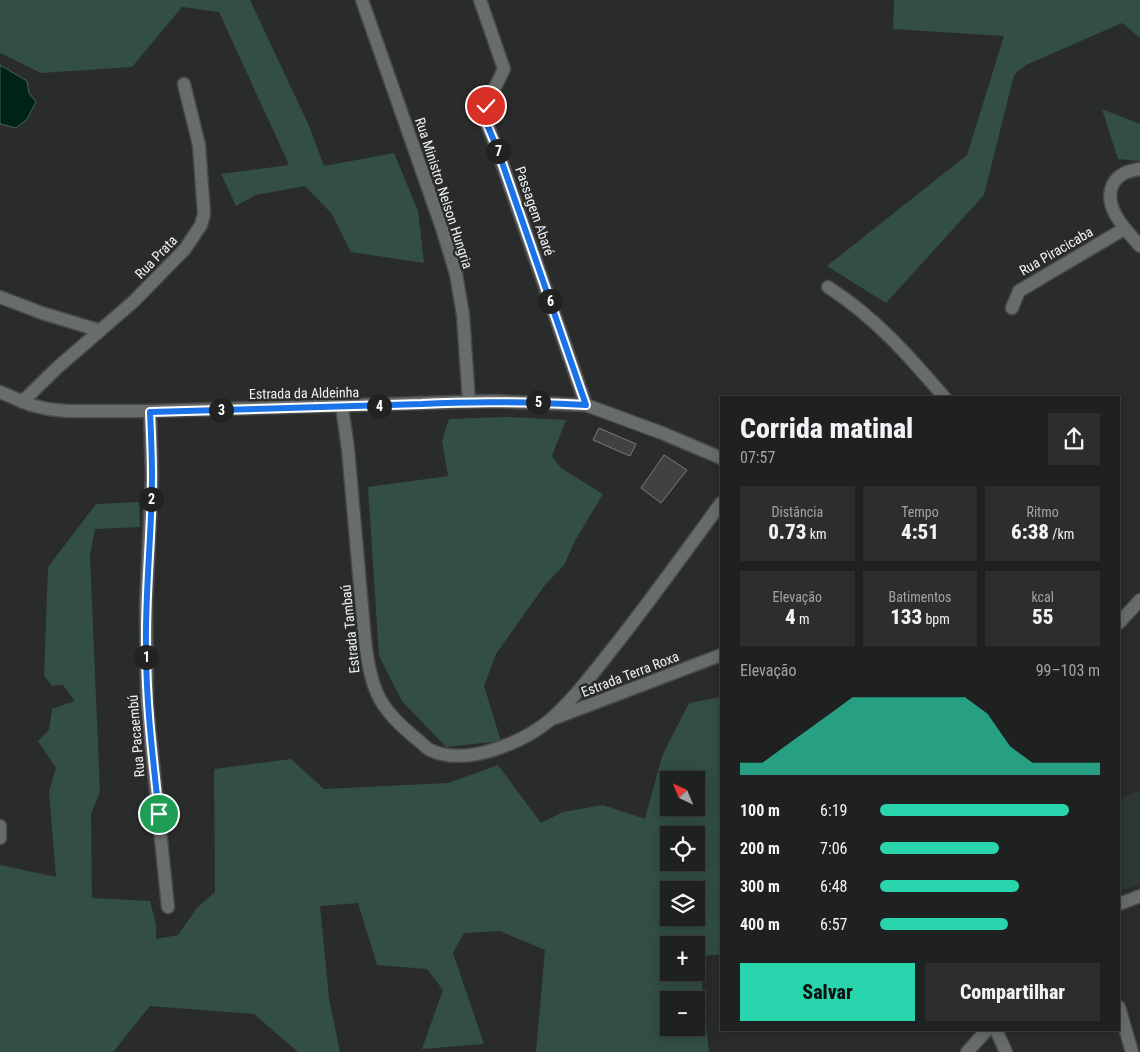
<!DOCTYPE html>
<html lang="pt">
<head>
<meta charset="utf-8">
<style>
  body { margin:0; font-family:"Roboto Condensed",sans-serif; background:#2c2e2d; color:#f1f3f6; height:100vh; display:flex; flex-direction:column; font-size:19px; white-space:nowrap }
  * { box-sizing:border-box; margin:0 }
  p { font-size:16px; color:#a1a3a5 }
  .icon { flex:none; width:28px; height:28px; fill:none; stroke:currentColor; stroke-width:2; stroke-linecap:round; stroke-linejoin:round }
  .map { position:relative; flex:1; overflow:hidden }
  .panel { position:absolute; left:720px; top:396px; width:400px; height:635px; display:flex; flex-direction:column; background:#1f2120; border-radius:0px; box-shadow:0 2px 12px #0003,0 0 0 1px #3c3e3e }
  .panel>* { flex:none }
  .needle { width:32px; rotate:316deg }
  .fabs { position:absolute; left:660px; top:771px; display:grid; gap:10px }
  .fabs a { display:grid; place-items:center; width:45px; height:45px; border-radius:0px; background:#1f2120; box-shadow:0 2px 12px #0003,0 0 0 1px #3c3e3e; font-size:25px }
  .pin { position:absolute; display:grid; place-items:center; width:42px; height:42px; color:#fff; margin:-21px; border:2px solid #fff; border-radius:50%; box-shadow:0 1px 5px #0007 }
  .km { position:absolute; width:25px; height:25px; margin:-12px; border-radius:50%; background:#222; color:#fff; font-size:14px; line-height:25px; text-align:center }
  .round { display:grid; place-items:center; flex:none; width:52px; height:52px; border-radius:0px; background:#2c2e2d }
  .head { display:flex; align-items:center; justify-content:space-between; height:85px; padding:0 20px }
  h1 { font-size:28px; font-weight:800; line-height:38px }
  .stats { display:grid; grid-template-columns:repeat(3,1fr); gap:8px; height:85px; padding:5px 20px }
  .stats div { display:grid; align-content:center; border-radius:0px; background:#2c2e2d; text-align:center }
  .stats b { font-size:21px; font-weight:800 }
  .stats small { font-size:14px; font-weight:400 }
  .stats p { font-size:14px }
  .chart { height:140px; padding:10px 20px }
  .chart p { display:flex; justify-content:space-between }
  .chart svg { width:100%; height:90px; margin-top:5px; fill:#29d5ad; opacity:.7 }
  .primary-button { display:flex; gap:10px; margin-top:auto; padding:10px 20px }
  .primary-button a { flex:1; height:58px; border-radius:0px; background:#29d5ad; color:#111; font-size:20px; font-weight:800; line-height:58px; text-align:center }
  .primary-button a+a { background:#2c2e2d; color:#f1f3f6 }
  ul { padding:0 20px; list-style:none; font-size:16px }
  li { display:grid; grid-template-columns:80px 60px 1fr; align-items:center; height:38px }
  li i { height:12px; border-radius:6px; background:#29d5ad }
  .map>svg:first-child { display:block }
  .built { fill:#2d3733 }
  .green { fill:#324e45; fill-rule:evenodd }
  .water { fill:#002319; stroke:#48615a }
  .building { fill:#3f4240; stroke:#787b7a }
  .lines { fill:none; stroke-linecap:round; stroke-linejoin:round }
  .minor-casing { stroke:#474948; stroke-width:15 }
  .minor { stroke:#686c6a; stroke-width:12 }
  .route-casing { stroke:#fff; stroke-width:10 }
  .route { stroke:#1a73e8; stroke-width:6 }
  .labels { text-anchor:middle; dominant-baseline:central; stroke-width:5; stroke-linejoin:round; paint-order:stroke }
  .street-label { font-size:14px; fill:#f0f2f1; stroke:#292c2b }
</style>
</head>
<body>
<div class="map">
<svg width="1140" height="1052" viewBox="0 0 1140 1052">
  <rect width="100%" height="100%" fill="#292c2b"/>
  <polygon class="built" points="1140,790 1140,885 1119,891 1119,799"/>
  <g class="green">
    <polygon points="0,0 250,0 310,128 324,166 394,153 418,211 424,263 351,252 332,214 305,186 256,195 236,206 221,174 289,165 219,12 182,7 132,67 41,73 0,53"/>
    <polygon points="894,0 1140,0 1140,38 1122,23 1026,65 1014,75 984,195 886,303 827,266 967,155 1004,36 893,29"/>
    <polygon points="1102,109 1140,124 1140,161 1118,159"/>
    <polygon points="507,417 566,420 552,456 561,468 603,494 575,541 564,565 545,585 496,654 484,686 501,741 446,747 402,701 379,656 368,487 448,476 442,441 449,419"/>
    <path d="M139,502l1,25 -45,2 -5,27 10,236 -9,22 1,84 58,3 6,23v15l22,-4 19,-27 18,-16 -1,-123 77,-10 33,30 124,-6 50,-18 43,58 22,-11 40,-7 42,14 17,-63 27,-53 32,-6v257l-22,3 10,95h-173l9,-102 -45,-19 -36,2 -11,20 31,91 -62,5 21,-59 -16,-21 -50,-4 -19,-62 -38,3 9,92 11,54h-42l-44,-38 -104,-8 -37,46h-113v-187l56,12 -7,-86 7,-23 -18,-27 11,-11 3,-21 23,-8 -12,-16 -11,1 -8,-10 4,-109 48,-63zM669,780h27v28h-27zM669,835h27v27h-27zM669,890h27v28h-27zM669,945h27v27h-27zM669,1000h27v28h-27z"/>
  </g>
  <polygon class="water" points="0,65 27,81 29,93 36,102 27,119 16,128 0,124"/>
  <g class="building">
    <polygon points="599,428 636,444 630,456 593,440"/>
    <polygon points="664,455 687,470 661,503 641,488"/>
  </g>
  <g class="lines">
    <defs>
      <g id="minor">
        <polyline points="362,0 442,228 456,274 463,315 469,402"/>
        <polyline points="480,0 504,69 486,106 486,122 497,149 586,405"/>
        <path d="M1140,169c-11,2 -21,4 -27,15 -11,23 13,46 27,62"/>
        <path d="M828,287c48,31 80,68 117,111"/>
        <polyline points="0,297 42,313 98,330"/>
        <polyline points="1012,308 1019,291 1124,229"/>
        <polyline points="0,392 31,405 48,409 67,411 150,411 493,401 586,405 662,433 721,458"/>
        <polyline points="22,402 58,367 133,302 185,249 201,225 204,214 199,145 184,84"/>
        <path d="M342,407l6,42 17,192c6,50 14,68 53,99 4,3 8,8 12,10 36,17 92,-7 120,-30 26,-23 46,-51 67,-77 36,-46 70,-93 104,-140"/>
        <polyline points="150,411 152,477 146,605 147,705 168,907"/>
        <polyline points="1119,623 1140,600"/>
        <polyline points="555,718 721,655"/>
        <polyline points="0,826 0,838"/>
        <polyline points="1119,904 1140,896"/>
        <polyline points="1119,1007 1132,1052"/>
        <polyline points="996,1030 1006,1052"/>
        <polyline points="967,1052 987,1030"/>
      </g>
    </defs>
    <use href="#minor" class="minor-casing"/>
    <use href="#minor" class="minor"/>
  </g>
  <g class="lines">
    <defs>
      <path id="route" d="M159,814c-6,-55 -13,-110 -13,-167 -1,-57 6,-114 6,-171 0,-21 -1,-43 -2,-64l272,-8c54,-3 109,-2 164,1l-89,-257 -11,-26v-16"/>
    </defs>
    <use href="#route" class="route-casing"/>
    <use href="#route" class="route"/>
  </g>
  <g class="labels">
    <g class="street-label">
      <text transform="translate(444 193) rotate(72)">Rua Ministro Nelson Hungria</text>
      <text transform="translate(535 211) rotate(71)">Passagem Abaré</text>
      <text transform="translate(1056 251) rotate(-30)">Rua Piracicaba</text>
      <text transform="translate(156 257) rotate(-46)">Rua Prata</text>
      <text transform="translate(304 393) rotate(-1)">Estrada da Aldeinha</text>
      <text transform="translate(350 629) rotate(-96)">Estrada Tambaú</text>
      <text transform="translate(630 674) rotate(-21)">Estrada Terra Roxa</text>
      <text transform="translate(136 736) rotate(-95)">Rua Pacaembú</text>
    </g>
  </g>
</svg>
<div class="fabs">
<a><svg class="needle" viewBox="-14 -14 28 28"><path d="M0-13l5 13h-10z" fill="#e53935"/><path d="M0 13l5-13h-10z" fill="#a1a3a5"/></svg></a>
<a><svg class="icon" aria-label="locate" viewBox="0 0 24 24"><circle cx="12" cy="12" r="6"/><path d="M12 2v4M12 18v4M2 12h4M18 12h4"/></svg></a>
<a><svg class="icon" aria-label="layers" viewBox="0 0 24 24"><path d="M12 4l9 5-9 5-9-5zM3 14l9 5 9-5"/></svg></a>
<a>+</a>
<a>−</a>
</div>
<div class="pin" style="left:159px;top:814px;background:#1e9e55"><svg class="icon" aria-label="arrive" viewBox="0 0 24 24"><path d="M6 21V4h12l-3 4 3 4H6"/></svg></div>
<div class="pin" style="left:486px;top:106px;background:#d93025"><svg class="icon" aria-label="check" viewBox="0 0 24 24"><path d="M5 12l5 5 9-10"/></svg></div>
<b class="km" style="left:146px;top:657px">1</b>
<b class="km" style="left:151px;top:499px">2</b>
<b class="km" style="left:221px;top:410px">3</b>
<b class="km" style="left:379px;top:406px">4</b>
<b class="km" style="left:538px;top:402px">5</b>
<b class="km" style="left:550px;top:301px">6</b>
<b class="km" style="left:498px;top:151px">7</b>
<section class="panel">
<div class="head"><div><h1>Corrida matinal</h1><p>07:57</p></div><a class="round"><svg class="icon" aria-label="share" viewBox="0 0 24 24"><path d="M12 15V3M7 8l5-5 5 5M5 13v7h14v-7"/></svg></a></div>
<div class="stats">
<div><p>Distância</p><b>0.73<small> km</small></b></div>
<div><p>Tempo</p><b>4:51</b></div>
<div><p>Ritmo</p><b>6:38<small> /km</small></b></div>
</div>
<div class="stats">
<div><p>Elevação</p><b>4<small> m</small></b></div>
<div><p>Batimentos</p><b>133<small> bpm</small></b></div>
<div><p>kcal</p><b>55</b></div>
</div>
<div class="chart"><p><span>Elevação</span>99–103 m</p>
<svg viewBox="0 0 160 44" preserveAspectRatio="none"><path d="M0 44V38L10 38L20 30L30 22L40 14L50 6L60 6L70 6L80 6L90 6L100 6L110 14L120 30L130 38L140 38L150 38L160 38V44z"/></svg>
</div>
<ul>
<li><b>100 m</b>6:19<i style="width:86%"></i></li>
<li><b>200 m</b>7:06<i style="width:54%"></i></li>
<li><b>300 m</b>6:48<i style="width:63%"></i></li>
<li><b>400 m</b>6:57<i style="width:58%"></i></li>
</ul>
<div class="primary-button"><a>Salvar</a><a>Compartilhar</a></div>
</section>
</div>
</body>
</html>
